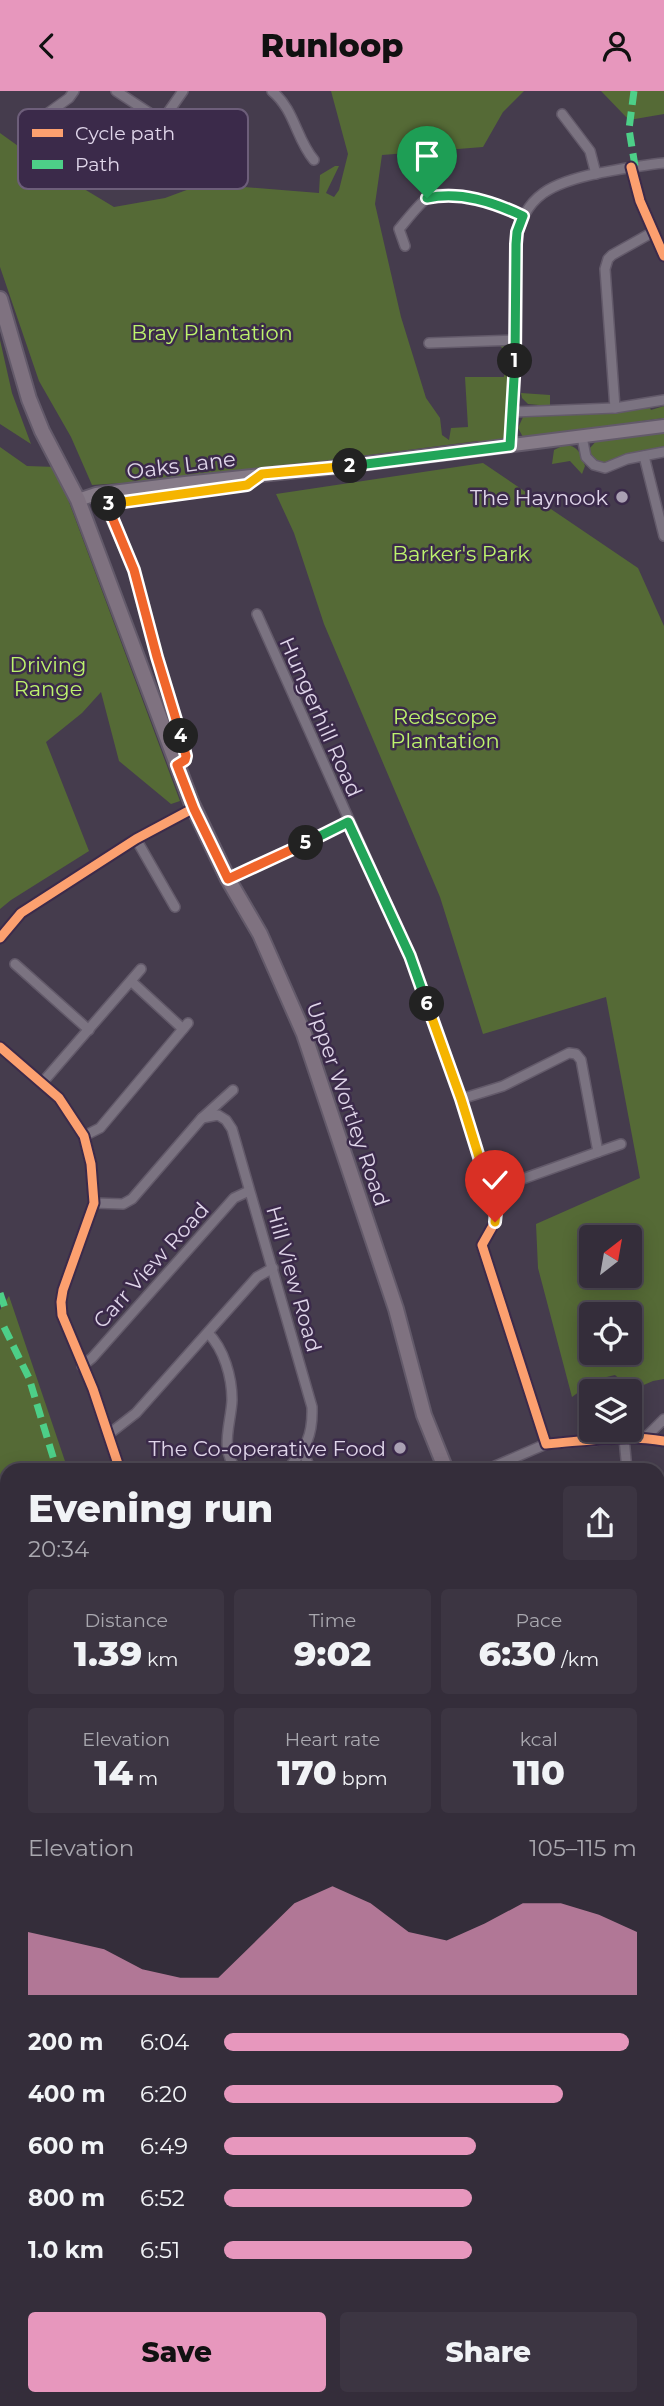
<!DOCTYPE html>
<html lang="en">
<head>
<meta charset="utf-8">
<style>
  body { margin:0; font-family:Montserrat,sans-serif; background:#3c3542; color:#f1f3f6; height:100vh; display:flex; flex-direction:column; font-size:26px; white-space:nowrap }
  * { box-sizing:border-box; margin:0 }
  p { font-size:23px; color:#a9a8af }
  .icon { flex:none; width:38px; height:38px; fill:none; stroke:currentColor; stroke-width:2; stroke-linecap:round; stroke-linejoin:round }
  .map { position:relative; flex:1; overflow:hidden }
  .panel { position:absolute; left:0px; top:1372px; width:665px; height:943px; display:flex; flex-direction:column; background:#342d3a; border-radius:21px 21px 0 0; box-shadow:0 4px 18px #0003,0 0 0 2px #4e4954 }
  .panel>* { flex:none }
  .needle { width:46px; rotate:31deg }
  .tools { position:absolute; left:579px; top:1134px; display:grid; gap:14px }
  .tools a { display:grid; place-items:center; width:63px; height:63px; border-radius:7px; background:#342d3a; box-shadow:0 4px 18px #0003,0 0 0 2px #4e4954; font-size:35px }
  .pin { position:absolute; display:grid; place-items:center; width:60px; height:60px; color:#fff; margin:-72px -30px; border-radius:50% 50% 50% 0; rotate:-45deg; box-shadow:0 0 7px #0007 }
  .pin .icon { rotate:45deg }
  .km { position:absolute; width:35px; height:35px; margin:-18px; border-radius:50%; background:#222; color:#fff; font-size:19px; line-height:35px; text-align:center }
  .round { display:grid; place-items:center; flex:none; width:74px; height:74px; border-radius:7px; background:#3c3542 }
  .headline { display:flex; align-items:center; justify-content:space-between; height:119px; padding:0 28px }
  h1 { font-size:38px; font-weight:800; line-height:52px }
  .metrics { display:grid; grid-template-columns:repeat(3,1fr); gap:10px; height:119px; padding:7px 28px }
  .metrics div { display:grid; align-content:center; border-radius:7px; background:#3c3542; text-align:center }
  .metrics b { font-size:35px; font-weight:800 }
  .metrics small { font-size:19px; font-weight:400 }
  .metrics p { font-size:19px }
  .chart { height:196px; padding:14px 28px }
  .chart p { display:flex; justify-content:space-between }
  .chart svg { width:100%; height:126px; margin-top:7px; fill:#e797bd; opacity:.7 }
  .primary-button { display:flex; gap:14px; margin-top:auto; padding:14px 28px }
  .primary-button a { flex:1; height:80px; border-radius:7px; background:#e797bd; color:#111; font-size:28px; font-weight:800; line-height:80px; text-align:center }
  .primary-button a+a { background:#3c3542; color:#f1f3f6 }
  ul { padding:0 28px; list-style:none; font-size:23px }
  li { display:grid; grid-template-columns:112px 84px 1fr; align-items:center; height:52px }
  li i { height:18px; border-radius:9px; background:#e797bd }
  header { display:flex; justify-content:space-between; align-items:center; height:91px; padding:0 28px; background:#e797bd; color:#111; font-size:32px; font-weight:800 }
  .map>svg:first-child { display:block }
  .built { fill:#503d61 }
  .green { fill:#556a36; fill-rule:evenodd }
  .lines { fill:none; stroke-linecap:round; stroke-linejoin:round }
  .street-casing { stroke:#635a6a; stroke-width:12 }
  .secondary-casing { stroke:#635a6a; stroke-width:16 }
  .primary-casing { stroke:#635a6a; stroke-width:18 }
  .street { stroke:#7b7381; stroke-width:9 }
  .secondary { stroke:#867b88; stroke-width:12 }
  .primary { stroke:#7f7280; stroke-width:14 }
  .quiet { stroke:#4dcf88; stroke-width:7; stroke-dasharray:14 7; stroke-linecap:butt }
  .cycleway-casing { stroke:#3b2a4a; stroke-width:13 }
  .cycleway { stroke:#fca06f; stroke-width:9 }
  .split-1-casing { stroke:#fff; stroke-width:14 }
  .split-2-casing { stroke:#fff; stroke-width:14 }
  .split-3-casing { stroke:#fff; stroke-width:14 }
  .split-4-casing { stroke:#fff; stroke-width:14 }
  .split-5-casing { stroke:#fff; stroke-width:14 }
  .split-6-casing { stroke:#fff; stroke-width:14 }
  .split-7-casing { stroke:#fff; stroke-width:14 }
  .split-1 { stroke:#22a559; stroke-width:9 }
  .split-2 { stroke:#22a559; stroke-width:9 }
  .split-3 { stroke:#f5b400; stroke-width:9 }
  .split-4 { stroke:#f0652b; stroke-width:9 }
  .split-5 { stroke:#f0652b; stroke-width:9 }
  .split-6 { stroke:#22a559; stroke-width:9 }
  .split-7 { stroke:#f5b400; stroke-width:9 }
  .poi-dot { fill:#aaa0b3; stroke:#3b2a4a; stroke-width:2.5 }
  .labels { text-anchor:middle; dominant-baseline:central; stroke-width:5; stroke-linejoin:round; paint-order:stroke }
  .park-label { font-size:21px; fill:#bdf36d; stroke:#3b2a4a }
  .street-label { font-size:21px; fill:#e0d6ea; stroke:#3b2a4a }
  .poi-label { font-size:21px; fill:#e0d6ea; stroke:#3b2a4a; text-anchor:end }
  .key { fill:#3b2a4a; stroke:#6d5e7a; stroke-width:2 }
  .key-label { font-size:19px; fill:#e0d6ea }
</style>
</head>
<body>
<header><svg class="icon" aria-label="back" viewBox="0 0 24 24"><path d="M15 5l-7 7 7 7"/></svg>Runloop<svg class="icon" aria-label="person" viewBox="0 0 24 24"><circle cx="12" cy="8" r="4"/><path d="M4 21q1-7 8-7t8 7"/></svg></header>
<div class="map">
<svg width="664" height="2315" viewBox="0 0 664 2315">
  <rect width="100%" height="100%" fill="#453c4d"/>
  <polygon class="built" points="0,1923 7,1924 7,2227 0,2219"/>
  <g class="green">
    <path d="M331,0h193l-21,21 -20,35 -101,8 -7,49 26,113 25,81 14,20 2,17 7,5 2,-12 17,-1 -3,-50h39c1,-15 7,-23 -7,-34h11l4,3 -5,91 -5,4 -21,4 -3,-4 -295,38 -91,6 -21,-48 -32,-56 -39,-114v-134l46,33 68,41 51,-9 27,-10 31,2 9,-4 87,7 1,-18 15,-9h4l-13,27 8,4 5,-7 9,-36z"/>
    <polygon points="601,0 664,0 664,23 629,29"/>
    <polygon points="0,249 12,302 31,353 0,333"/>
    <polygon points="521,302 550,304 550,315 528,313 522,307"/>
    <polygon points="664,315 664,327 555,342 534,347 523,346 518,337 523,326 530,323 613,322 650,317 651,319"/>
    <polygon points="664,339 664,355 659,359 602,374 592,368 590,357 598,348"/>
    <path d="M564,354c14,0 17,9 21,21l-3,8 -12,-13 -18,3 2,-14z"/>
    <polygon points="0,356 27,375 56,376 180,710 171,713 119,670 101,601 82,622 46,651 89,760 11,809 0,818"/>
    <path d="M483,372l155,105 26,58v753l-11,2 -21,9 -17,-15 -17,4 -2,6 -9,1 -15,11 -34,-129 -2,-44 104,-46 -34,-181 -123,37 -43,-137 -116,-273 -30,-91 -18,-39zM592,1146h38v39h-38zM592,1223h38v39h-38z"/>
    <polygon points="9,1205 68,1379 7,1379 7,1918 0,1916 0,1219"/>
    <polygon points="658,1934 664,1944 664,2143 662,2146 664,2148 664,2177 658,2170"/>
    <polygon points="7,1946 7,2004 0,2003 0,1980"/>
    <polygon points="7,2022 7,2096 0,2097 0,2024"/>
    <polygon points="88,2308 126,2308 114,2315 82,2315"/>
  </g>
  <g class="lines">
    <defs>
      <g id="street">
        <polyline points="116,0 183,44 226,65"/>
        <path d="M272,0c23,19 24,48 42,69"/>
        <polyline points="562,23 590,60 596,83"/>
        <polyline points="44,25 69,7 74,0"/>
        <polyline points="162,30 183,0"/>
        <polyline points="631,76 640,110 664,165"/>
        <polyline points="106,93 162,70 183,44"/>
        <path d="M405,155l-6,-17c7,-8 22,-28 30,-32 23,-10 73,9 94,19"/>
        <polyline points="429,252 515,249"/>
        <polyline points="615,317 605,178 608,168 612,164 653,141"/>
        <polyline points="513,321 615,317 664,309"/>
        <polyline points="582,346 586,366 594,374 605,377 627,368 664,361"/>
        <path d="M510,355l4,-68 2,-134c6,-50 39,-62 83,-71 22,-4 43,-8 65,-10"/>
        <polyline points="644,365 664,445"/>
        <polyline points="103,403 111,428 134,479 157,566 184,654 185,669 177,674"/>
        <polyline points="107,414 247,394 260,385"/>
        <polyline points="257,523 410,865 461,1008 496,1121 495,1131 482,1154 546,1353"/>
        <polyline points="136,748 175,816"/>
        <polyline points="228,788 348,731"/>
        <polyline points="0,847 21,822 136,748 194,717"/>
        <polyline points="15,873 89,939"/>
        <polyline points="132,891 183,938"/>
        <polyline points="0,956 59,1007 84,1045 91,1073 94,1112 63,1199 61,1211 62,1224 93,1298 120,1379"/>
        <polyline points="42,992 141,878"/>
        <polyline points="461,1008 503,995 569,962 576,963 581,969 598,1061 489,1100"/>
        <path d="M202,1027l16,-3 8,5 6,9 80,278c1,29 -6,41 -25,63"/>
        <polyline points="84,1045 100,1037 188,932"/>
        <polyline points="598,1061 621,1053"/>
        <polyline points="94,1112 123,1113 132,1108 202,1027 233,999"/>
        <path d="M208,1242c16,16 24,44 24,67 -1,24 -13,49 5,70"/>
        <polyline points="82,1275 92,1267 234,1107 249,1100"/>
        <polyline points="109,1343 136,1322 257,1186 273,1177"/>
        <polyline points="624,1347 627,1379"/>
        <polyline points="645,1347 664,1328"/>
        <polyline points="303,1361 311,1379"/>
        <polyline points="486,1379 546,1353 624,1347 645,1347 664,1350"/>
        <polyline points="658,1439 664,1443"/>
        <polyline points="658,1651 664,1658"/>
        <polyline points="658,1701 664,1698"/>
        <polyline points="658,1795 664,1793"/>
        <polyline points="658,1871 664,1866"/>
        <polyline points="0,1917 7,1919"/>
        <polyline points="658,2219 664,2209"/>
        <polyline points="0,2283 7,2285"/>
      </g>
      <g id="secondary">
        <polyline points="78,409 96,403 185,392 338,376 664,335"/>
        <polyline points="349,2308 354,2315"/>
      </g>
      <g id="primary">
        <polyline points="0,208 29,308 42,340 78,409 192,713 228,788 260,843 304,943 396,1218 424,1324 446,1379"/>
        <polyline points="658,1575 664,1580"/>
      </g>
    </defs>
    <use href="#street" class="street-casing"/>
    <use href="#secondary" class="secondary-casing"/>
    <use href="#primary" class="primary-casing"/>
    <use href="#street" class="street"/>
    <use href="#secondary" class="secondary"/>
    <use href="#primary" class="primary"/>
    <g class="quiet">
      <polyline points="634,0 629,38 635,75"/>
      <polyline points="0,1202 6,1220"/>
      <polyline points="4,1236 29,1287 57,1379"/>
    </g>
    <defs>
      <g id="cycleway">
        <polyline points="631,76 640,110 664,165"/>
        <path d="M0,847l21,-25 115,-74 58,-31 34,71 120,-57 62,134 51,143 35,113 -1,10 -13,23 64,199c39,-3 79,-10 118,-3"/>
        <polyline points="0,956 59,1007 84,1045 91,1073 94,1112 63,1199 61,1211 62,1224 93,1298 120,1379"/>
      </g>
    </defs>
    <use href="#cycleway" class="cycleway-casing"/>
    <use href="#cycleway" class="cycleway"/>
  </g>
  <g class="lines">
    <defs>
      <path id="split-1" d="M427,107c34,-7 66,4 96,18l-6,16 -1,12 -1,117"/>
      <polyline id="split-2" points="350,375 510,355 515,270"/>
      <polyline id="split-3" points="109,413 247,394 262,383 350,375"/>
      <polyline id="split-4" points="109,413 107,414 134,479 157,566 181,645"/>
      <polyline id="split-5" points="181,645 186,665 185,669 177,674 194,718 228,788 306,752"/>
      <polyline id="split-6" points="306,752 348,731 410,865 427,913"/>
      <polyline id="split-7" points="427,913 461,1008 496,1121 495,1131"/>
    </defs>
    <use href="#split-1" class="split-1-casing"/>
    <use href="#split-2" class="split-2-casing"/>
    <use href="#split-3" class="split-3-casing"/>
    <use href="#split-4" class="split-4-casing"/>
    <use href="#split-5" class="split-5-casing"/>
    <use href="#split-6" class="split-6-casing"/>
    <use href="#split-7" class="split-7-casing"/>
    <use href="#split-1" class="split-1"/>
    <use href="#split-2" class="split-2"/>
    <use href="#split-3" class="split-3"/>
    <use href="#split-4" class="split-4"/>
    <use href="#split-5" class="split-5"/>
    <use href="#split-6" class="split-6"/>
    <use href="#split-7" class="split-7"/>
  </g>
  <g class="poi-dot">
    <circle cx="622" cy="406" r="7"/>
    <circle cx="400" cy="1357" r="7"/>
  </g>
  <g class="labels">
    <g class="park-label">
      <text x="212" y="241">Bray Plantation</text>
      <text x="461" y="462">Barker's Park</text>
      <text x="48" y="573">Driving<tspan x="48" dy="24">Range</tspan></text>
      <text x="445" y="625">Redscope<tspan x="445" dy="24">Plantation</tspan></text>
    </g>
    <g class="street-label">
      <text transform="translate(181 374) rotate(-7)">Oaks Lane</text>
      <text transform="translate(321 626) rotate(66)">Hungerhill Road</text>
      <text transform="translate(348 1013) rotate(71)">Upper Wortley Road</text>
      <text transform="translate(151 1174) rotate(-48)">Carr View Road</text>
      <text transform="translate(294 1188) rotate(74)">Hill View Road</text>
    </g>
    <g class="poi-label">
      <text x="608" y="406">The Haynook</text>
      <text x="386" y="1357">The Co-operative Food</text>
    </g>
  </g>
  <rect x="18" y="18" width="230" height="80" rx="10" class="key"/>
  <rect x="32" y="38" width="31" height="8" fill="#fca06f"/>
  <rect x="32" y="69" width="31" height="9" fill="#4dcf88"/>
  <g class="key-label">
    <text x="75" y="49">Cycle path</text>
    <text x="75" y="80">Path</text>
  </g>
</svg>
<div class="tools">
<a><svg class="needle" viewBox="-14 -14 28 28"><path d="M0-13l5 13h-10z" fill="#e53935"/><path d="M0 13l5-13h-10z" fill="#a9a8af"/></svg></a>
<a><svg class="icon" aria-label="locate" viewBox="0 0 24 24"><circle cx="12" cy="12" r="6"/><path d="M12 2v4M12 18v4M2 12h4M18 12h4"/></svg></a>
<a><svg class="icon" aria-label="layers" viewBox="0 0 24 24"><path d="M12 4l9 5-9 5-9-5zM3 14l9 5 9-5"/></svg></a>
</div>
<div class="pin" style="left:427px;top:107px;background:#1e9e55"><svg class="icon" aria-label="arrive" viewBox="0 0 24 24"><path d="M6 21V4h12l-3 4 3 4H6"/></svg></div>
<div class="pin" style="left:495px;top:1131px;background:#d93025"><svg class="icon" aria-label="check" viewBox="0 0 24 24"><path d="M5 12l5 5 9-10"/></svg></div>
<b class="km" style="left:515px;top:270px">1</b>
<b class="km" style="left:350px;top:375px">2</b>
<b class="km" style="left:109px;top:413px">3</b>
<b class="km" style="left:181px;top:645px">4</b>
<b class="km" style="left:306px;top:752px">5</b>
<b class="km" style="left:427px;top:913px">6</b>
<section class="panel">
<div class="headline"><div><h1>Evening run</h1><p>20:34</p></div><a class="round"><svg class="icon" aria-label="share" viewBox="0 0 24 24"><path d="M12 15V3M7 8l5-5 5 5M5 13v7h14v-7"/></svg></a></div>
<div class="metrics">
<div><p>Distance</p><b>1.39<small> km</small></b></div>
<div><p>Time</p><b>9:02</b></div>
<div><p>Pace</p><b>6:30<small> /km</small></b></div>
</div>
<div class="metrics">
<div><p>Elevation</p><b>14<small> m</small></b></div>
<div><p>Heart rate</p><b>170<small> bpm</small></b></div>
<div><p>kcal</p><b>110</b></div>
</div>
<div class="chart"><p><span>Elevation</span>105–115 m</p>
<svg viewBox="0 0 160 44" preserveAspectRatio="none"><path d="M0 44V22L10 25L20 28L30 35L40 38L50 38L60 25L70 12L80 6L90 12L100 22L110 25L120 19L130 12L140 12L150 16L160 22V44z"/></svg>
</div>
<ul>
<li><b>200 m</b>6:04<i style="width:98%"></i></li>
<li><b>400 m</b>6:20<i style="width:82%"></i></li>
<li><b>600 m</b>6:49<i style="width:61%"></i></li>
<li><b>800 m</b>6:52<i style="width:60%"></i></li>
<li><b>1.0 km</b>6:51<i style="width:60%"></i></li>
</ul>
<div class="primary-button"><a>Save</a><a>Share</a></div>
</section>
</div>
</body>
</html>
